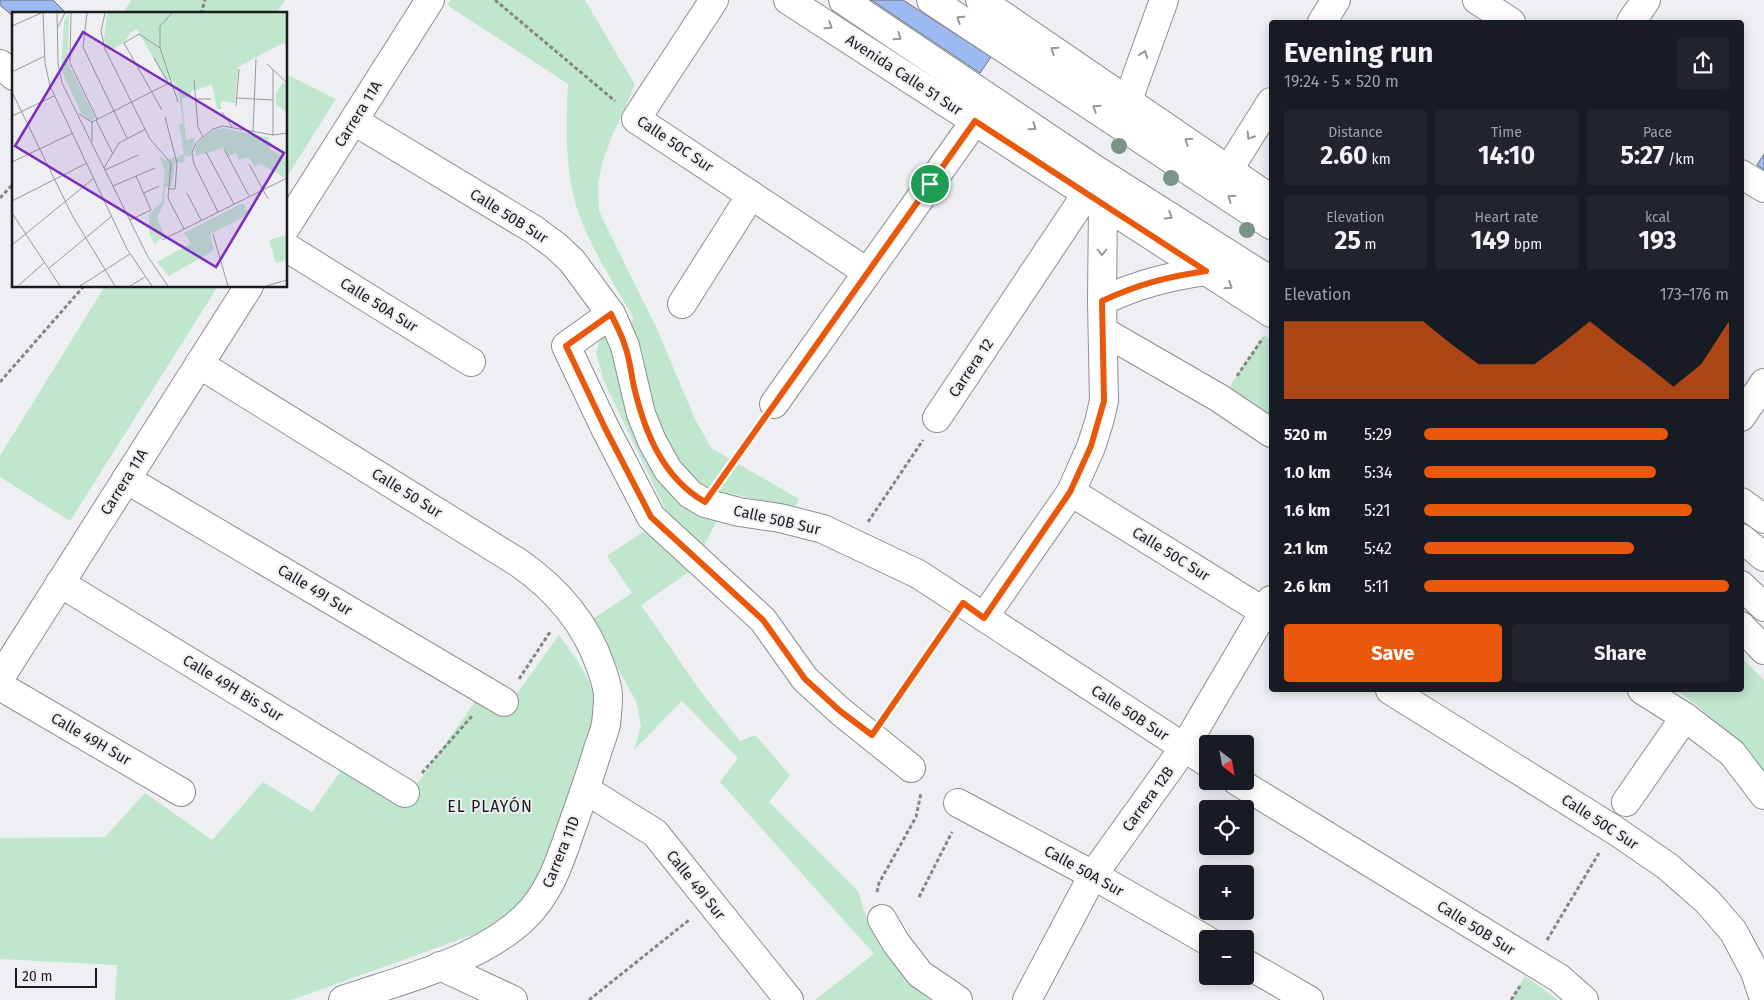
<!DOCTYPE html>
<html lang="en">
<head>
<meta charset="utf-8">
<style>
  body { margin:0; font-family:"Fira Sans",sans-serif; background:#20242c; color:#f1f3f6; height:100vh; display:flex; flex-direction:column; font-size:19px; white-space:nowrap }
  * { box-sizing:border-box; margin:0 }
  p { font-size:16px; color:#9ea1a6 }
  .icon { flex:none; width:28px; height:28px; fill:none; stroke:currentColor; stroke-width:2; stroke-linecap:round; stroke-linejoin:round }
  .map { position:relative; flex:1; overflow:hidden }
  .details { position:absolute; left:1269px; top:20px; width:475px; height:672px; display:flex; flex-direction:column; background:#171b24; border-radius:5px; box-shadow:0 2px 12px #0003 }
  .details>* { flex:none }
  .needle { width:32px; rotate:149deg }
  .fabs { position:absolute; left:1199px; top:735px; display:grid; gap:10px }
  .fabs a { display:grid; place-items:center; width:55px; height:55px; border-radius:5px; background:#171b24; box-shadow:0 2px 12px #0003; font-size:25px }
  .scale { position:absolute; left:15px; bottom:12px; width:82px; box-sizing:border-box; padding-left:5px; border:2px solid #1a1b1c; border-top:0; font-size:14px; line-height:18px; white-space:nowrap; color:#1a1b1c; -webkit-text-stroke:4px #eeeff2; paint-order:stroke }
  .pin { position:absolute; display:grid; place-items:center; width:42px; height:42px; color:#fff; margin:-21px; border:2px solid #fff; border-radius:50%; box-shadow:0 1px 5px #0007 }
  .round { display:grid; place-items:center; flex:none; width:52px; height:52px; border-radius:5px; background:#20242c }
  .summary { display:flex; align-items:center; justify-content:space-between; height:85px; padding:0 15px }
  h1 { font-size:28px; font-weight:700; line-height:38px }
  .metrics { display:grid; grid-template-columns:repeat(3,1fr); gap:8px; height:85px; padding:5px 15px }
  .metrics div { display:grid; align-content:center; border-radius:5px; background:#20242c; text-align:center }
  .metrics b { font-size:25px; font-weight:700 }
  .metrics small { font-size:14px; font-weight:400 }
  .metrics p { font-size:14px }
  .chart { height:140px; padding:10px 15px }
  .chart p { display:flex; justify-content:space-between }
  .chart svg { width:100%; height:90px; margin-top:5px; fill:#ea580c; opacity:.7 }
  .cta { display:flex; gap:10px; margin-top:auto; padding:10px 15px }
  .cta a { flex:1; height:58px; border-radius:5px; background:#ea580c; color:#fff; font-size:20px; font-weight:700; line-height:58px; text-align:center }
  .cta a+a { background:#20242c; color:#f1f3f6 }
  ul { padding:0 15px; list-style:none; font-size:16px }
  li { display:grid; grid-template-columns:80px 60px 1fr; align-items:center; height:38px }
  li i { height:12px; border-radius:6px; background:#ea580c }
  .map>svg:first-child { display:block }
  .green { fill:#c0e6ce }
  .building { fill:#9cb9f1; stroke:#6f7072 }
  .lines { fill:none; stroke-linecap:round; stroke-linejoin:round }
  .minor-casing { stroke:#8d8f91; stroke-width:30 }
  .major-casing { stroke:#8d8f91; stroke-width:30 }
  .path { stroke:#858688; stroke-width:3; stroke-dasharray:4 2.5; stroke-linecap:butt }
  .minor { stroke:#fff; stroke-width:28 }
  .major { stroke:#fff; stroke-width:28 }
  .tree { fill:#799588 }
  .oneway { stroke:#989899 }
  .route-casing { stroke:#fff; stroke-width:10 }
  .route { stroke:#ea580c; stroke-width:6 }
  .labels { text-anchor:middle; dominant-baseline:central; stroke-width:4; stroke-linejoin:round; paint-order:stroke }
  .street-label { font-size:15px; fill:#1a1b1c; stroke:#eeeff2 }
  .neighbourhood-label { font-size:16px; letter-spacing:1px; fill:#1a1b1c; stroke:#eeeff2 }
  .inset-road { fill:none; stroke:#999a9c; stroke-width:1 }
  .view { fill:#7b2cbf; fill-opacity:0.15; stroke:#7b2cbf; stroke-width:2.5 }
  .inset-edge { fill:none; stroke:#1a1b1c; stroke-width:2.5 }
</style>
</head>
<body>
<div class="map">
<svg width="1764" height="1000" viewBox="0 0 1764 1000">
  <rect width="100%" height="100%" fill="#eeeff2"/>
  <g class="green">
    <polygon points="131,0 285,0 276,14 123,14"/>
    <path d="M451,0h134l50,85 -22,49 -10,26 -5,24 1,27 58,118 37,88 17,31 88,51 -5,10 -61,-15 -20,34 -21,42 -51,35 60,87 39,49 15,-6 35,40 -21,27 89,89 10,32 18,28 65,49h-136l59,-46 -154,-172 18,-24 -56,-57 -48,49 7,-24 -5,-25 -45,-81 41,-27 -25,-37 61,-41 -64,-134 -8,-28 5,-16 33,-18c-21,-37 -47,-76 -59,-117 -10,-39 -9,-78 -7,-118l-121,-79z"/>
    <polygon points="286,74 336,99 286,178"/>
    <polygon points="105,286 218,286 70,521 0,477 0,456"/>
    <polygon points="1264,335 1271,341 1271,422 1225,394"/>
    <path d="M559,635c20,28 34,44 39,79l-47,145 -25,39 -40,32 -194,70h-177l2,-35 -117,-6v-121l105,-1 40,-44 67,47 51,-58 49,30 30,-43 63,32 72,-102 26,14z"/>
    <polygon points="1741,657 1764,680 1764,773 1743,744 1689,699 1675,690 1741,690"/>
    <polygon points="1525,976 1558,1000 1511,1000"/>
  </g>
  <g class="building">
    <polygon points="0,0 53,0 67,14 14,14 14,17 0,5"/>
    <polygon points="871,0 903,0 991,57 980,73"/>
    <polygon points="1764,154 1764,170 1757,165"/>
  </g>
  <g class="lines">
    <defs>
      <g id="minor">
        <polyline points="714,0 636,119 867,272"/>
        <polyline points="843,0 1093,168 1271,281"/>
        <polyline points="931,0 1271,225"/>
        <polyline points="1477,0 1511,22"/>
        <polyline points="1322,22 1336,0"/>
        <polyline points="1631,22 1646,0"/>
        <polyline points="0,64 14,76"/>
        <polyline points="1128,100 1164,0"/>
        <polyline points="354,121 533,229 556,246 572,261 611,314 625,346 641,414 652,441 668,470 690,494 705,503 739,512 780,518 823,529 918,574 1208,763"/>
        <polyline points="1229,169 1271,102"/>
        <polyline points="1741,174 1764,188"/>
        <polyline points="286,227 430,0"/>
        <polyline points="286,247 471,362"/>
        <path d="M1102,301c37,-17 64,-24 104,-30"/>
        <polyline points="682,304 751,195"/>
        <polyline points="611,314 566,346 605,428 651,517 763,620 805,679 840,711 911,768"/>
        <polyline points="1103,331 1219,398 1271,433"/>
        <path d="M199,364l320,199c37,26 66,59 81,102 3,8 7,20 8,29 0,9 -1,21 -2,30 -2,9 -5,17 -8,25 -7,24 -15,46 -23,69 -13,35 -22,73 -51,100 -45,43 -123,62 -181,82"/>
        <polyline points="774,404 975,121"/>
        <polyline points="1741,417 1764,383"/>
        <polyline points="937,418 1087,193"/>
        <polyline points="126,479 504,702"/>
        <polyline points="1071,492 1271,616"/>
        <polyline points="1741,538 1764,557"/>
        <polyline points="60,583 405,793"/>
        <polyline points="1741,585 1764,607"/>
        <polyline points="984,617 1071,492 1091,447 1099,422 1104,401 1102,301 1103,204"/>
        <polyline points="0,678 249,286"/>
        <polyline points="0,686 181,792"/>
        <polyline points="1390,690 1616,831 1667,866 1707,901 1733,931 1755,972 1764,999"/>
        <polyline points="1642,690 1685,717 1732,753 1764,795"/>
        <polyline points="1237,781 1559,978 1584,1000"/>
        <polyline points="586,790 655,833 789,1000"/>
        <polyline points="1626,802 1685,717"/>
        <polyline points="958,803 1093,875 1208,941"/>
        <polyline points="882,919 896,943 920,974 958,1000"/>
        <polyline points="1245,963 1309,1000"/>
        <polyline points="440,966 513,1000"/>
        <polyline points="1027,1000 1093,875 1184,748 1271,600"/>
      </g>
      <g id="major">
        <polyline points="788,0 1271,313"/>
        <polyline points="980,0 1271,199"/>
        <polyline points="1741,502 1764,519"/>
        <polyline points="1741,626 1764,650"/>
      </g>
    </defs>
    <use href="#minor" class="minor-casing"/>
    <use href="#major" class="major-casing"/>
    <g class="path">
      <polyline points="495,0 615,101"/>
      <polyline points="201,14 205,0"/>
      <polyline points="0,198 14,183"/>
      <polyline points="1237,376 1263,338"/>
      <polyline points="0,382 84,286"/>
      <polyline points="721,479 759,425"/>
      <polyline points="868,522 923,440"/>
      <polyline points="519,679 550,632"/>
      <polyline points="886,713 947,626"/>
      <polyline points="422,773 472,716"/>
      <polyline points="877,892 879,883 916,817 921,793"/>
      <polyline points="919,897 952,832"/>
      <polyline points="1547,940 1599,853"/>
      <polyline points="589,1000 689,920"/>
      <polyline points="1511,1000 1520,986"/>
    </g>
    <use href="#minor" class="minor"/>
    <use href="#major" class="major"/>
  </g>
  <g class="tree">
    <circle cx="1119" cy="146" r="8"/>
    <circle cx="1171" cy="178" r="8"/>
    <circle cx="1247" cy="230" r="8"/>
  </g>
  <defs><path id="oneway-chevron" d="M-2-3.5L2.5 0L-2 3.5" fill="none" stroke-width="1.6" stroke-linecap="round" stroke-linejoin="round" transform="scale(1.25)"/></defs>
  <g class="oneway">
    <use href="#oneway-chevron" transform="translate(960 19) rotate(-146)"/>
    <use href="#oneway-chevron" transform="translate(829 26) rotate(33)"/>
    <use href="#oneway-chevron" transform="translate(898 37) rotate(34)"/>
    <use href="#oneway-chevron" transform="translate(1054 50) rotate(-146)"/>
    <use href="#oneway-chevron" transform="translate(1144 54) rotate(-70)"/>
    <use href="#oneway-chevron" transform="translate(1096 108) rotate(-147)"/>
    <use href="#oneway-chevron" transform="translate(1033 127) rotate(34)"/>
    <use href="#oneway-chevron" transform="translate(1250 136) rotate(123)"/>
    <use href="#oneway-chevron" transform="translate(1188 141) rotate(-146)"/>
    <use href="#oneway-chevron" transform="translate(1231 198) rotate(-146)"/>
    <use href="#oneway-chevron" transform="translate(1169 216) rotate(32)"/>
    <use href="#oneway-chevron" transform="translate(1102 252) rotate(90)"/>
    <use href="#oneway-chevron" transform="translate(1229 286) rotate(33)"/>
  </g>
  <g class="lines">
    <defs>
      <path id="route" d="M975,121l231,150c-40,6 -67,13 -104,30l2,100 -13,45 -21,46 -86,126 -21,-15 -91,132 -32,-24 -35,-32 -42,-59 -112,-103 -46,-89 -39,-82 45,-32c5,11 11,21 14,32 5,13 6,28 9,41 11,46 29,91 71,115z"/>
    </defs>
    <use href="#route" class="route-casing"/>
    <use href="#route" class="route"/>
  </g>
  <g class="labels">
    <g class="street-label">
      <text transform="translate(904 75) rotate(33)">Avenida Calle 51 Sur</text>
      <text transform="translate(358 114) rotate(-58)">Carrera 11A</text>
      <text transform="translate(675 144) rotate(34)">Calle 50C Sur</text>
      <text transform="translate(509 216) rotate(32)">Calle 50B Sur</text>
      <text transform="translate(379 305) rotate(32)">Calle 50A Sur</text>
      <text transform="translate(971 368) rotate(-56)">Carrera 12</text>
      <text transform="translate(124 482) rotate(-58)">Carrera 11A</text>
      <text transform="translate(407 493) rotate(32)">Calle 50 Sur</text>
      <text transform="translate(777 520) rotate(13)">Calle 50B Sur</text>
      <text transform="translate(1171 554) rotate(32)">Calle 50C Sur</text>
      <text transform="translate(315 590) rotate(31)">Calle 49I Sur</text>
      <text transform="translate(233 688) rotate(31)">Calle 49H Bis Sur</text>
      <text transform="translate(1130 713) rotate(33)">Calle 50B Sur</text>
      <text transform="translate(91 739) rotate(30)">Calle 49H Sur</text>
      <text transform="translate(1148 799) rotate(-54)">Carrera 12B</text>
      <text transform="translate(1600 822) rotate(33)">Calle 50C Sur</text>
      <text transform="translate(561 852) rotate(-68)">Carrera 11D</text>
      <text transform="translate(1084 871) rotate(29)">Calle 50A Sur</text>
      <text transform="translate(696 885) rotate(51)">Calle 49I Sur</text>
      <text transform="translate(1476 928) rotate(32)">Calle 50B Sur</text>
    </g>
    <g class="neighbourhood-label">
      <text x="490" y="806">EL PLAYÓN</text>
    </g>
  </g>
  <g transform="translate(12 12)">
    <rect width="275" height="275" fill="#eeeff2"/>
    <path d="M57,1l-1,50 27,55 -4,3 -10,-8 -20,-44 3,-48zM95,1h180v33l-4,-3 -45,24 -3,36 -14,-2v8h-4l-5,-24 -21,6v6l-9,1 4,42 9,-2 -4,18h-7l1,6 -10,1 -3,23 -7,1 -1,17 -7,14 8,18 -11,8 -5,-12v-18l13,-12 3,-30 -6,-17 7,5 18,-6 -5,-30 4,-1 -4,-28 -7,-16 -6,2 -29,-52 -7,4 -6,10 -15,8 -5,-12zM271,70l4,3v28l-11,-9v-10zM212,116l46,10 -3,2 5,3 -3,6 18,9v18l-4,1 -22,-13 -7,3 -5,-10 -10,3 -3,-7 -7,3 -5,-8 -29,8 1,-11 16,-14zM231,191l6,11 -39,20 4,16 -45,26 -12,-14 34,-19 -7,-10zM274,223l1,25 -11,3 -7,-23z" fill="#c0e6ce"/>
    <path class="inset-road" d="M31,1l2,50 5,23 77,163 25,37M45,1l1,50 4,20 86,174 20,29M59,1l-1,50 27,56M75,1l-4,34 44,91M93,1l-4,18 4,18 45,90 21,24 -3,35 16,31M0,14l29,-13M46,15l7,-14M148,36v-22l12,-13M142,46l14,24M255,52l20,19M261,57v66M0,60l33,-16M182,68l4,47 5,10M0,80l60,123 43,71M225,86l36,2M182,87h17M224,94l3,-37M150,98l-38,-67 15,-9 21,14 18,54M210,100l10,15M67,102l13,8 79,-40M0,104l42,-20M153,105l12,46 -2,26h-7M84,108l17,34M241,119l3,-72M80,129v-19M212,137l25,47M194,140l28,52M0,150l61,-29M237,152l19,35M92,156l15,-25 27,-14M93,158l33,-15M101,174l42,-18M132,181l15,-7M175,181l14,27M0,189l75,-38M206,200l-24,-48 -2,-11 4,-10 17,-14 10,-3 50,9 14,-2M0,201l48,73M118,208l21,-10 -15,-34M201,222l15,52M150,228l125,-62M0,233l82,-67M36,257l64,-53M7,273l25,-22M68,274l50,-32M118,274l15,-9M254,274l21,-6"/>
    <path class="view" d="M71,20l201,121 -68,114 -201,-121z"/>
    <rect width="275" height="275" class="inset-edge"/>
  </g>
</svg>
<div class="fabs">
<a><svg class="needle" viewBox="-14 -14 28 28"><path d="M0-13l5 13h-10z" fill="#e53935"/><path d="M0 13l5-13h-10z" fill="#9ea1a6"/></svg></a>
<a><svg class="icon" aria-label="locate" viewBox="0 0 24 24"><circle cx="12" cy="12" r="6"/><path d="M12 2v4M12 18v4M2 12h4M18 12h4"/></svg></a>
<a>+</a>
<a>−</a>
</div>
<div class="scale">20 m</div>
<div class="pin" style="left:930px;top:184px;background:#1e9e55"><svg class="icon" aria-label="arrive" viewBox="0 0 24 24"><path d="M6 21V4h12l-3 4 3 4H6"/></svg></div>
<section class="details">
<div class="summary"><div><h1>Evening run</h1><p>19:24 · 5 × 520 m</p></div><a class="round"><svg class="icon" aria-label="share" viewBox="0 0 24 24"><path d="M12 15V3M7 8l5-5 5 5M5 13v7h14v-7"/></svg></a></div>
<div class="metrics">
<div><p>Distance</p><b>2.60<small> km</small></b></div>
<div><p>Time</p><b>14:10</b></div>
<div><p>Pace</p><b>5:27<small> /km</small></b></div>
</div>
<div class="metrics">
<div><p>Elevation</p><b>25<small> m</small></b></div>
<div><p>Heart rate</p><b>149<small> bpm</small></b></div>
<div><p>kcal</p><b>193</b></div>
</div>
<div class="chart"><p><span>Elevation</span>173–176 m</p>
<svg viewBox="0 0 160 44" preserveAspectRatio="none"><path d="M0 44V6L10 6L20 6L30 6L40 6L50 6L60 17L70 27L80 27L90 27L100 17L110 6L120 17L130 27L140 38L150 27L160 6V44z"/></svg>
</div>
<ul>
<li><b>520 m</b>5:29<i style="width:80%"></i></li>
<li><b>1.0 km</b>5:34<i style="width:76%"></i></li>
<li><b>1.6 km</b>5:21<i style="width:88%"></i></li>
<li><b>2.1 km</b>5:42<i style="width:69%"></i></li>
<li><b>2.6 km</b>5:11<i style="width:100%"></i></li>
</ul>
<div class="cta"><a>Save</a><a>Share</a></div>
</section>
</div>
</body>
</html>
